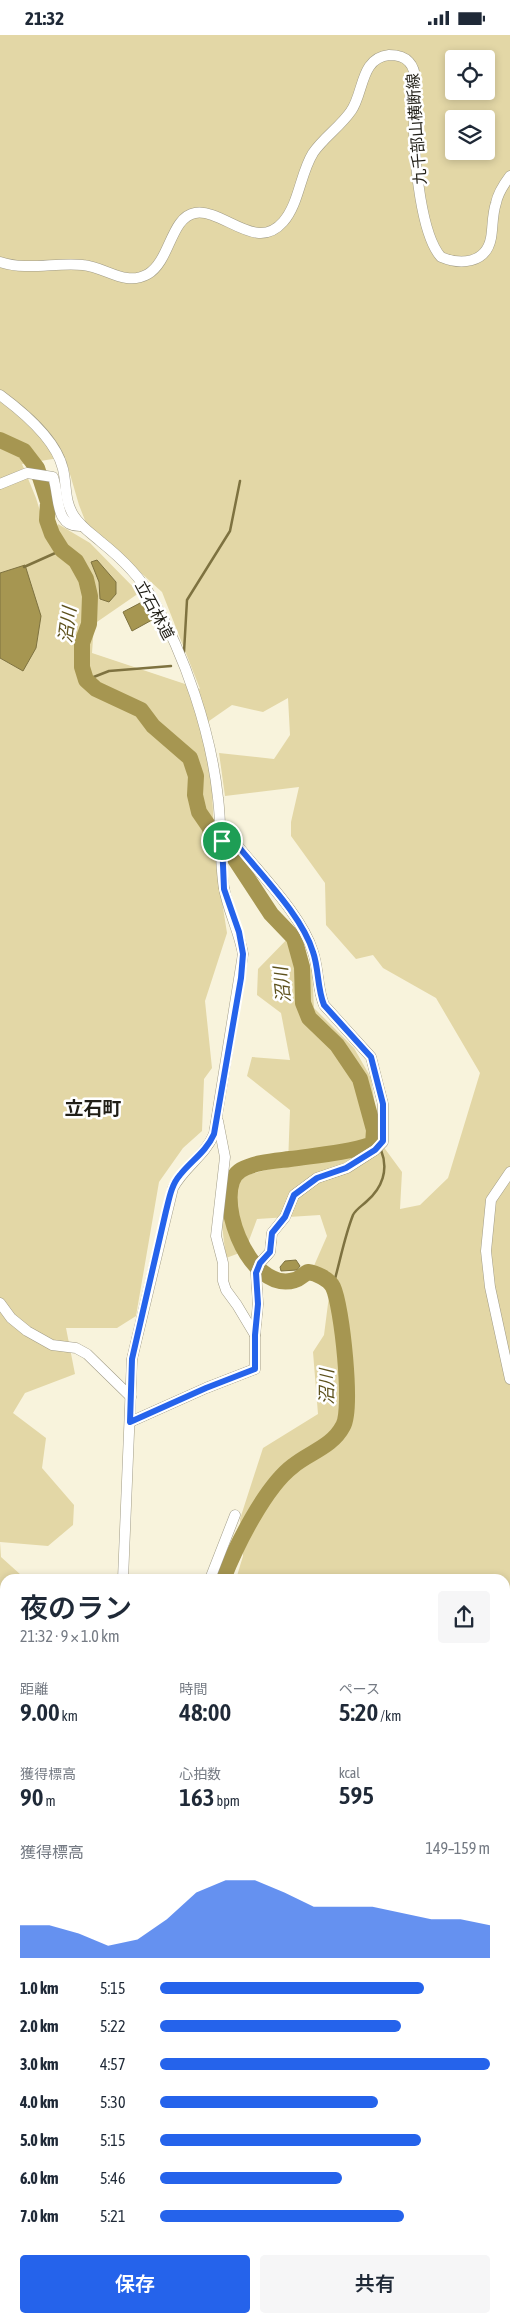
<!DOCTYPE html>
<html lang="ja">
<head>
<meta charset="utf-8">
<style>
  body { margin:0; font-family:"Asap Condensed","Noto Sans JP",sans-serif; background:#f6f6f7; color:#1f2937; height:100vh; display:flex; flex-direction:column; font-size:19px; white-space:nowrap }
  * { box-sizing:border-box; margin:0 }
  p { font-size:16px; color:#747a83 }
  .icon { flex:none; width:28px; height:28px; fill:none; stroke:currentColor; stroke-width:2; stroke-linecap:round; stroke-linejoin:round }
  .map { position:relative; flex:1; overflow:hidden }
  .drawer { position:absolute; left:0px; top:1539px; width:510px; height:749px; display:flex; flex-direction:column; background:#fff; border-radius:15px 15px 0 0; box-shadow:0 2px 8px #0003 }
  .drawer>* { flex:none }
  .buttons { position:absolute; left:445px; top:15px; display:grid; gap:10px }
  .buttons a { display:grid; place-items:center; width:50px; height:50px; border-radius:5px; background:#fff; box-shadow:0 2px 8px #0003; font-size:25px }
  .pin { position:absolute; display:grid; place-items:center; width:42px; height:42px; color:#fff; margin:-21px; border:2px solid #fff; border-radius:50%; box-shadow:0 1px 5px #0007 }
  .round { display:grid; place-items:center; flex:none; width:52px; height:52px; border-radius:5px; background:#f6f6f7 }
  .overview { display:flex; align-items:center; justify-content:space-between; height:85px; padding:0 20px }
  h1 { font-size:28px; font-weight:600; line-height:38px }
  .stats { display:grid; grid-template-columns:repeat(3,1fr); gap:8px; height:85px; padding:5px 20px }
  .stats div { display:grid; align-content:center }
  .stats b { font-size:25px; font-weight:600 }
  .stats small { font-size:14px; font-weight:400 }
  .stats p { font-size:14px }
  .chart { height:140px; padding:10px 20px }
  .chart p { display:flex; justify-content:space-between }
  .chart svg { width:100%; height:90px; margin-top:5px; fill:#2563eb; opacity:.7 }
  .primary-button { display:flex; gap:10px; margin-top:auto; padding:10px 20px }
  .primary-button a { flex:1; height:58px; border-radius:5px; background:#2563eb; color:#fff; font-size:20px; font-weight:600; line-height:58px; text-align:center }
  .primary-button a+a { background:#f6f6f7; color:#1f2937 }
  ul { padding:0 20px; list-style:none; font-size:16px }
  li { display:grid; grid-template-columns:80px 60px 1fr; align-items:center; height:38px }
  li i { height:12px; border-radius:6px; background:#2563eb }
  .status { display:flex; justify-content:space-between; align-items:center; height:35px; padding:0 25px; background:#fff; direction:ltr }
  .status svg { height:14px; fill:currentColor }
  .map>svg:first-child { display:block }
  .green { fill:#e3d7a6; fill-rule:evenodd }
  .water { fill:#a69651; stroke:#7e7240 }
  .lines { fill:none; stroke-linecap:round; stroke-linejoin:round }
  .stream { stroke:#7e7240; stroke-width:2.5 }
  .river { stroke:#a69651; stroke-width:16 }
  .street-casing { stroke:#a19c87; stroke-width:11 }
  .highway-casing { stroke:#a19c87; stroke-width:20 }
  .street { stroke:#fff; stroke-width:10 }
  .highway { stroke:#fff; stroke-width:19 }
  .route-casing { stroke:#fff; stroke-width:10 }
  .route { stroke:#2563eb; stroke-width:6 }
  .labels { text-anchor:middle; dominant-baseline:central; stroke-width:5; stroke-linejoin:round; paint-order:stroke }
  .street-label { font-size:16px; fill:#211f17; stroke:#fff }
  .water-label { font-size:18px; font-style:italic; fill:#5d511c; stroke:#fff }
  .quarter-label { font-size:19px; font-weight:bold; fill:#211f17; stroke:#fff }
</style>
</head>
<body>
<div class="status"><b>21:32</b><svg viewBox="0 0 49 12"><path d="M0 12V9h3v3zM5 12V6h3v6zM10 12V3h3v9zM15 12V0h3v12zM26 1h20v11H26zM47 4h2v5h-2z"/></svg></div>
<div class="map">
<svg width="510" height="2287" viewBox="0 0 510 2287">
  <rect width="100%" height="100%" fill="#f8f3dc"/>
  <g class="green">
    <path d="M0,0h510v1575l-5,5v-36h-269l7,-23 -3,-37 23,-71 55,-34 -5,-62 11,-17 5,-39 -16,-28 14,-32 -7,-21 -63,4 -12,32 -19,7 -5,-41 4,-36 63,-17 2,-54 -43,-34 5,-19 38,3 -9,-47 -24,-18 1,-26 37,-38 17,40 2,37 40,40 17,30 9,64 22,30 -2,37 20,-4 28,-27 32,-105 -44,-75 -53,-30 -10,-13 -17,4 -30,-34 -1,-42 -34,-47v-14l8,-35 -74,9 -6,-43 55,6 16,-24 -2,-37 -25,14 -31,-7 -23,16 6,136 12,76 -22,68 7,67 -8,11 -2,52 -19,17 -24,34 -23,134 -19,12h-51l9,46 -50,19 -12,20 33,25 -4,30 32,37 -1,20 -25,21 -48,-4 1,15 20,18v4h-16v191l-5,12v-1124l23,13 -23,-98zM454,24h32v32h-32zM454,84h32v32h-32zM65,422l14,48 7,18 76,69 38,97 -108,-36 2,-29 45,-31 -49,-50 -32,-19 -7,23 -15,-49 -14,-34z"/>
    <polygon points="510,1709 510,1991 505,1990 505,1710"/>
  </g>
  <g class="water">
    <polygon points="97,525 116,547 116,559 109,567 100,564 99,547 91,527"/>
    <polygon points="25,530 41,581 36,613 23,636 0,623 0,538"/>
    <polygon points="142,567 152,585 132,596 123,577"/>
    <polygon points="296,1225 300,1231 297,1235 281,1236 280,1232 285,1226"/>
  </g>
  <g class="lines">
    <g class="stream">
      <polyline points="24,532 62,515"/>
      <polyline points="184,617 187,565 230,496 240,446"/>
      <polyline points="86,645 109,636 171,631"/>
      <path d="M333,1251c7,-24 11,-48 20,-71 3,-6 9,-9 14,-14 15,-13 22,-31 14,-51"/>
      <polyline points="0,2073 5,2079"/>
      <polyline points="92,2282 94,2287"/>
      <polyline points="272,2282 274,2287"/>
    </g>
    <g class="river">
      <path d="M0,405l24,11 13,17 11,34 -1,18 5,14 10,16 14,11 10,18 4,17 -1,28 -7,19v24l4,13 10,9 45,21 12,16 37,32 6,18 -1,19 4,17 11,16 2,17 6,5 15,6 38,58 23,24 8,29 1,36 6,15 28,27 23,34 14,51 -1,14c-27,9 -55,11 -83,15 -16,2 -35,3 -49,11 -31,18 6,125 54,110 4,-1 9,-6 13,-8 8,1 21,7 25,15 9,19 20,123 10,139 -11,21 -33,26 -50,40 -28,21 -57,80 -70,113"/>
      <polyline points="505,2157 510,2158"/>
    </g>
    <defs>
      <g id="street">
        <path d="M0,227c27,9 56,0 83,3 23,2 42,22 65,9 22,-13 23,-57 47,-61 28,-5 61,40 88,9 16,-18 17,-48 30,-69 11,-16 27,-26 38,-42 13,-18 9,-53 38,-56 7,0 15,1 20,7 13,13 4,52 5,70 1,31 7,103 27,125 19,8 45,7 50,-19 2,-11 1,-23 5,-35 2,-10 8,-19 14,-27"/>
        <path d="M0,360c23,17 56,44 63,74 4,16 1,32 11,47 7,11 18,18 27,26 20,16 38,33 51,56 33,57 59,134 66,200 4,30 1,61 6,90 4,23 15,43 19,66l-29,180c-9,22 -30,33 -41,54l-41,171 -9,220"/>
        <path d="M0,449l27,-11 26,4c7,20 1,51 29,49"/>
        <polyline points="218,1086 225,1122 216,1201 223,1228 223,1246 226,1255 237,1270 255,1300"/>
        <polyline points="510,1137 491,1165 486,1216 490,1252 510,1344"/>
        <polyline points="0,1268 11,1283 27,1296 52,1310 76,1313 87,1319 131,1362"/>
        <path d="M130,1387l76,-34 49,-19v-34l3,-31 -2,-31 4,-10 10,-11 2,-19 13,-16 9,-22 23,-17 30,-10 28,-18 8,-8v-38l-12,-47 -47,-52c-7,-17 -5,-36 -11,-53 -11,-37 -55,-80 -79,-111h-12"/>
        <polyline points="210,1544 235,1480"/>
        <polyline points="505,1598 510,1594"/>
        <polyline points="505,1719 510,1716"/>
        <polyline points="0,1844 5,1841"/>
        <polyline points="0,1934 5,1933"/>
        <polyline points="505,2100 510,2101"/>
        <polyline points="505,2206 510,2205"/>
        <polyline points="295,2282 300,2287"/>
        <polyline points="452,2282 455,2287"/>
      </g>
      <g id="highway">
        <polyline points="505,1646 510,1643"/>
        <polyline points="505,1664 510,1661"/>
        <polyline points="0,1877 5,1875"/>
        <polyline points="0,1895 5,1893"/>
      </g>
    </defs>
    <use href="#street" class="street-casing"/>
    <use href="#highway" class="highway-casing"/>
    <use href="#street" class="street"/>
    <use href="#highway" class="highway"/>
  </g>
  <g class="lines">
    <defs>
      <path id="route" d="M222,806h12c24,31 68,74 79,111 6,17 4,36 11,53l47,52 12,47v37l-8,9 -29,18 -29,10 -23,17 -9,22 -13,16 -2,19 -10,11 -4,10 2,31 -3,31v34l-49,19 -76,34 2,-63 34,-148c3,-11 5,-26 14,-36 12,-15 26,-23 34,-41l27,-156 2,-24 -4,-22 -15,-43z"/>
    </defs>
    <use href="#route" class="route-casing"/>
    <use href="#route" class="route"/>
  </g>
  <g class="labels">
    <g class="street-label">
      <text transform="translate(416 94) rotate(-94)">九千部山横断線</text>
      <text transform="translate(155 575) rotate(62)">立石林道</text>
    </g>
    <g class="water-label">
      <text transform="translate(67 590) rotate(-83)">沼川</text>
      <text transform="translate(282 950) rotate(-96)">沼川</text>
      <text transform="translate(326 1352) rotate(-90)">沼川</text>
    </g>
    <g class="quarter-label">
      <text x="93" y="1073">立石町</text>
    </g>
  </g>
</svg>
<div class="buttons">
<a><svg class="icon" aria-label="locate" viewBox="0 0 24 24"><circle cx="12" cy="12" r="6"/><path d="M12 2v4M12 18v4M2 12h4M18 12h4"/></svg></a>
<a><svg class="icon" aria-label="layers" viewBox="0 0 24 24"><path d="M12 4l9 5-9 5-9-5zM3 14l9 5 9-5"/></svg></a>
</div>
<div class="pin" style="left:222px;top:806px;background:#1e9e55"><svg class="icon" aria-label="arrive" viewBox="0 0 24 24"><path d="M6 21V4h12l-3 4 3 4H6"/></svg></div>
<section class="drawer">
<div class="overview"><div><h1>夜のラン</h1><p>21:32 · 9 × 1.0 km</p></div><a class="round"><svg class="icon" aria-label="share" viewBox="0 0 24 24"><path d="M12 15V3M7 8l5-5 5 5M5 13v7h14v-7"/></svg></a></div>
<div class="stats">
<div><p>距離</p><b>9.00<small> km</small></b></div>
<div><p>時間</p><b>48:00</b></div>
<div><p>ペース</p><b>5:20<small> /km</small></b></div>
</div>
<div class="stats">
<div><p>獲得標高</p><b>90<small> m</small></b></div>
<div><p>心拍数</p><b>163<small> bpm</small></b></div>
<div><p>kcal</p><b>595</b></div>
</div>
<div class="chart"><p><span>獲得標高</span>149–159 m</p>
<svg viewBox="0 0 160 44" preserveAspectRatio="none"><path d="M0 44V28L10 28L20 32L30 38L40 35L50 25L60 12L70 6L80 6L90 12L100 19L110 19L120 19L130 22L140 25L150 25L160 28V44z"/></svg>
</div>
<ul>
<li><b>1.0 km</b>5:15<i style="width:80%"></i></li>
<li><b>2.0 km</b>5:22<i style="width:73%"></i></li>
<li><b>3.0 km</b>4:57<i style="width:100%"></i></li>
<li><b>4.0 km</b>5:30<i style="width:66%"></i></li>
<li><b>5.0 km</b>5:15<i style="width:79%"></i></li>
<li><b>6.0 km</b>5:46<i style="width:55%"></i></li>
<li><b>7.0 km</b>5:21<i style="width:74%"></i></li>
</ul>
<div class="primary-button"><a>保存</a><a>共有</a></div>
</section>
</div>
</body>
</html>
